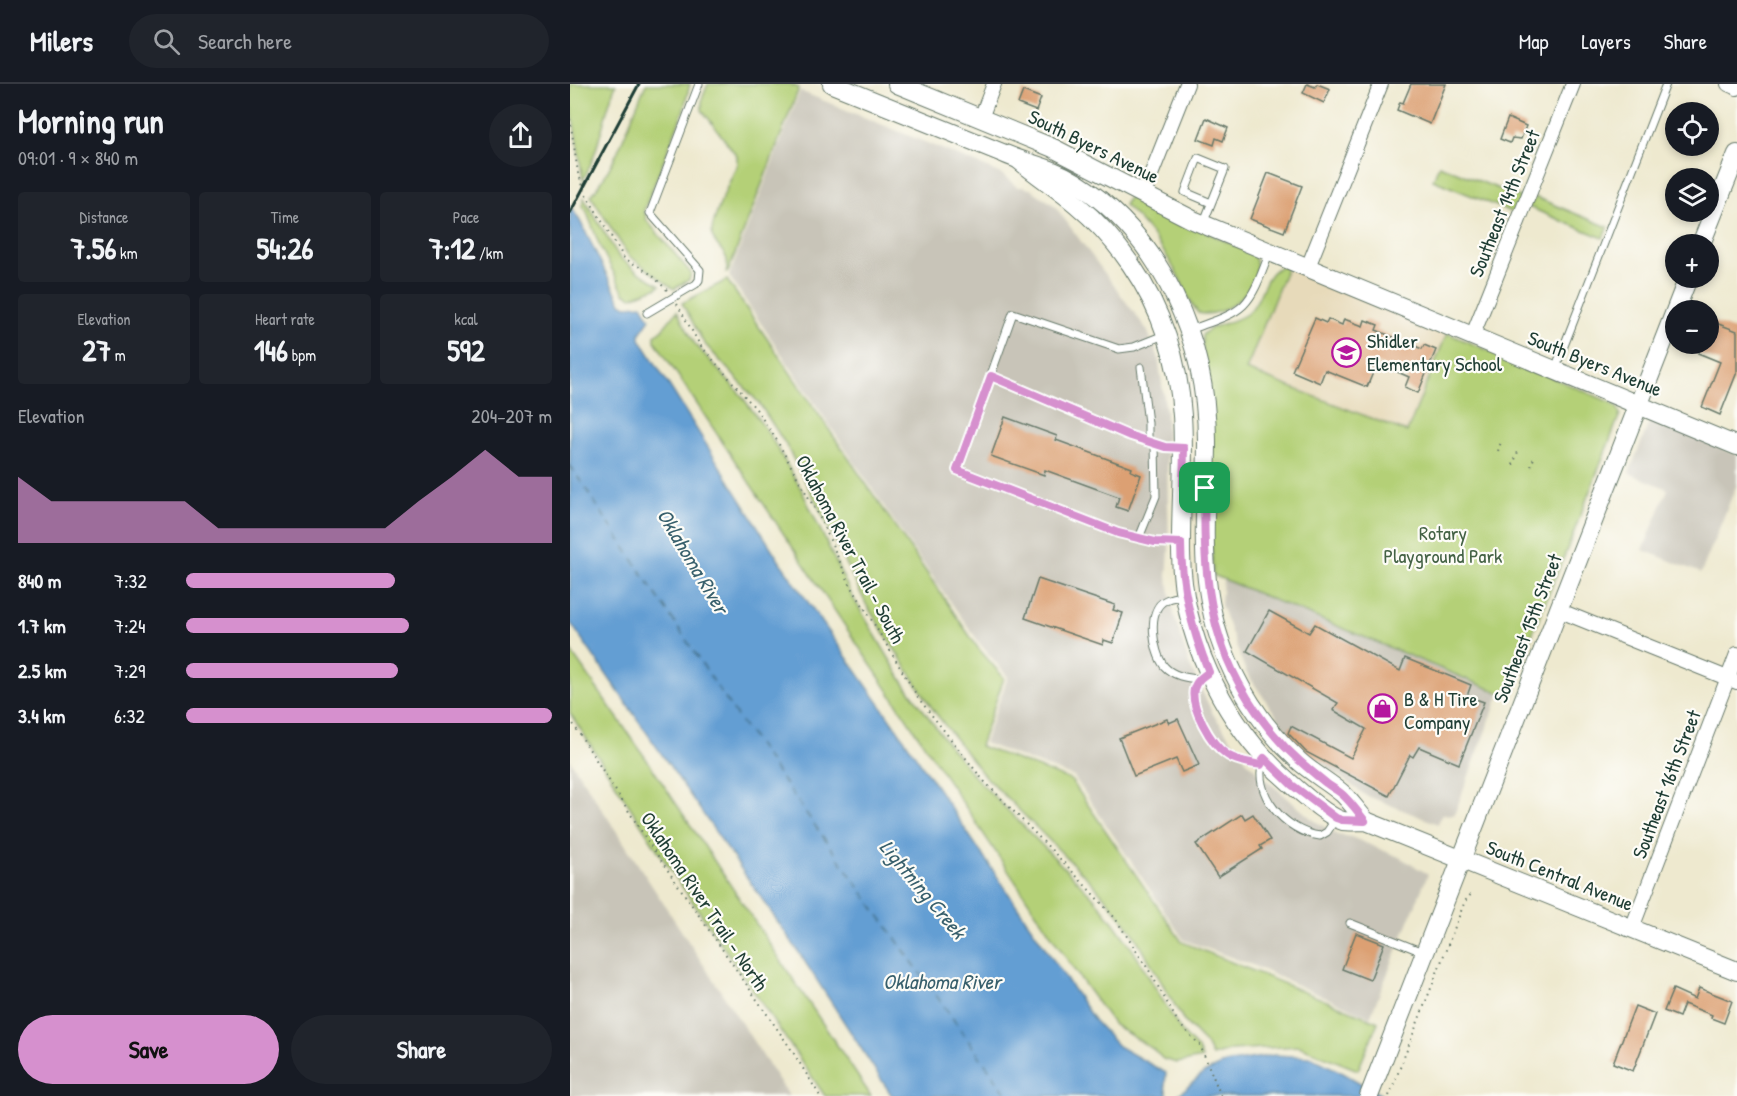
<!DOCTYPE html>
<html lang="en">
<head>
<meta charset="utf-8">
<style>
  body { margin:0; font-family:"Patrick Hand",sans-serif; background:#20242c; color:#f1f3f6; height:100vh; display:flex; flex-direction:column; font-size:22px; white-space:nowrap }
  * { box-sizing:border-box; margin:0 }
  p { font-size:20px; color:#9ea1a6 }
  .icon { flex:none; width:33px; height:33px; fill:none; stroke:currentColor; stroke-width:2; stroke-linecap:round; stroke-linejoin:round }
  .map { position:relative; flex:1; overflow:hidden }
  .sheet { display:flex; flex-direction:column; background:#171b24; width:570px }
  .sheet>* { flex:none }
  .tools { position:absolute; left:1095px; top:18px; display:grid; gap:12px }
  .tools a { display:grid; place-items:center; width:54px; height:54px; border-radius:50%; background:#171b24; box-shadow:0 3px 9px #0003; font-size:30px }
  .pin { position:absolute; display:grid; place-items:center; width:51px; height:51px; color:#fff; margin:-26px; border-radius:12px; box-shadow:0 3px 9px #0006 }
  .round { display:grid; place-items:center; flex:none; width:63px; height:63px; border-radius:32px; background:#20242c }
  .headline { display:flex; align-items:center; justify-content:space-between; height:102px; padding:0 18px }
  h1 { font-size:33px; font-weight:800; line-height:45px }
  .figures { display:grid; grid-template-columns:repeat(3,1fr); gap:9px; height:102px; padding:6px 18px }
  .figures div { display:grid; align-content:center; border-radius:6px; background:#20242c; text-align:center }
  .figures b { font-size:30px; font-weight:800 }
  .figures small { font-size:16px; font-weight:400 }
  .figures p { font-size:16px }
  .chart { height:168px; padding:12px 18px }
  .chart p { display:flex; justify-content:space-between }
  .chart svg { width:100%; height:108px; margin-top:6px; fill:#d690ce; opacity:.7 }
  .button { display:flex; gap:12px; margin-top:auto; padding:12px 18px }
  .button a { flex:1; height:69px; border-radius:36px; background:#d690ce; color:#111; font-size:24px; font-weight:800; line-height:69px; text-align:center }
  .button a+a { background:#20242c; color:#f1f3f6 }
  ul { padding:0 18px; list-style:none; font-size:20px }
  li { display:grid; grid-template-columns:96px 72px 1fr; align-items:center; height:45px }
  li i { height:15px; border-radius:8px; background:#d690ce }
  header { display:flex; align-items:center; gap:36px; box-sizing:border-box; height:84px; padding:0 30px; background:#171b24; border-bottom:2px solid #363941 }
  header strong { font-size:28px }
  nav { display:flex; gap:33px; margin-inline-start:auto; font-size:21px }
  .search { width:420px; height:54px; background:#20242c; display:flex; align-items:center; gap:15px; box-sizing:border-box; padding:0 21px; border-radius:33px; color:#9ea1a6; font-size:22px }
  main { display:flex; flex:1; min-height:0 }
  .map>svg:first-child { display:block }
  .built { fill:#e7daba }
  .industrial { fill:#c8c4b8 }
  .green { fill:#b4d077; stroke:#6a8656; stroke-width:1.5 }
  .water { fill:#639ed3; stroke:#416e84; stroke-width:1.5 }
  .lines { fill:none; stroke-linecap:round; stroke-linejoin:round }
  .ferry { stroke:#375f6c; stroke-width:1.5; stroke-dasharray:8 6; stroke-linecap:butt }
  .building { fill:#dca073 }
  .lane-casing { stroke:#67796a; stroke-width:9 }
  .street-casing { stroke:#67796a; stroke-width:16 }
  .secondary-casing { stroke:#67796a; stroke-width:20 }
  .path { stroke:#67796a; stroke-width:2; stroke-dasharray:1.5 4.5; stroke-linecap:butt }
  .lane { stroke:#fff; stroke-width:7 }
  .street { stroke:#fff; stroke-width:14 }
  .secondary { stroke:#fff; stroke-width:18 }
  .rail { stroke:#1f3d34; stroke-width:3 }
  .route-casing { stroke:#fff; stroke-width:12 }
  .route { stroke:#d690ce; stroke-width:8 }
  .labels { text-anchor:middle; dominant-baseline:central; stroke-width:4.5; stroke-linejoin:round; paint-order:stroke }
  .street-label { font-size:20px; fill:#1f3d34; stroke:#fdfcf7 }
  .poi-label { font-size:20px; fill:#1f3d34; stroke:#fdfcf7; text-anchor:start }
  .park-label { font-size:20px; fill:#446245; stroke:#fdfcf7 }
  .water-label { font-size:21px; font-style:italic; fill:#375f6c; stroke:#fdfcf7 }
</style>
</head>
<body>
<header>
<strong>Milers</strong>
<div class="search"><svg class="icon" aria-label="search" viewBox="0 0 24 24"><circle cx="10" cy="10" r="6"/><path d="M15 15l6 6"/></svg>Search here</div>
<nav><a>Map</a><a>Layers</a><a>Share</a></nav>
</header>
<main>
<section class="sheet">
<div class="headline"><div><h1>Morning run</h1><p>09:01 · 9 × 840 m</p></div><a class="round"><svg class="icon" aria-label="share" viewBox="0 0 24 24"><path d="M12 15V3M7 8l5-5 5 5M5 13v7h14v-7"/></svg></a></div>
<div class="figures">
<div><p>Distance</p><b>7.56<small> km</small></b></div>
<div><p>Time</p><b>54:26</b></div>
<div><p>Pace</p><b>7:12<small> /km</small></b></div>
</div>
<div class="figures">
<div><p>Elevation</p><b>27<small> m</small></b></div>
<div><p>Heart rate</p><b>146<small> bpm</small></b></div>
<div><p>kcal</p><b>592</b></div>
</div>
<div class="chart"><p><span>Elevation</span>204–207 m</p>
<svg viewBox="0 0 160 44" preserveAspectRatio="none"><path d="M0 44V17L10 27L20 27L30 27L40 27L50 27L60 38L70 38L80 38L90 38L100 38L110 38L120 27L130 17L140 6L150 17L160 17V44z"/></svg>
</div>
<ul>
<li><b>840 m</b>7:32<i style="width:57%"></i></li>
<li><b>1.7 km</b>7:24<i style="width:61%"></i></li>
<li><b>2.5 km</b>7:29<i style="width:58%"></i></li>
<li><b>3.4 km</b>6:32<i style="width:100%"></i></li>
</ul>
<div class="button"><a>Save</a><a>Share</a></div>
</section>
<div class="map">
<svg width="1167" height="1012" viewBox="0 0 1167 1012">
  <rect width="100%" height="100%" fill="#fdfcf7"/>
  <filter id="ink" filterUnits="userSpaceOnUse"><feTurbulence type="fractalNoise" baseFrequency=".0167" numOctaves="2"/><feDisplacementMap in="SourceGraphic" scale="12" xChannelSelector="R" yChannelSelector="G"/><feConvolveMatrix kernelMatrix="1 2 1 2 8 2 1 2 1" color-interpolation-filters="sRGB"/></filter>
  <filter id="wash" filterUnits="userSpaceOnUse"><feTurbulence type="fractalNoise" baseFrequency=".008" numOctaves="4" result="noise"/><feDisplacementMap in="SourceGraphic" scale="24" xChannelSelector="R" yChannelSelector="G"/><feGaussianBlur stdDeviation="1.35" result="paint"/><feColorMatrix in="noise" values="0 0 0 0 0 0 0 0 0 0 0 0 0 0 0 0 0 1.4 0 .05"/><feComposite in="paint" operator="in"/></filter>
  <g filter="url(#wash)">
    <rect width="100%" height="100%" fill="#eee9cf"/>
    <polygon class="built" points="717,183 877,249 837,348 675,286"/>
    <g class="industrial">
      <polygon points="230,7 418,84 433,91 447,103 454,103 462,106 484,121 577,246 588,272 596,328 599,467 597,492 604,531 619,580 643,630 676,676 694,694 742,735 767,751 781,753 829,773 858,790 800,933 682,881 614,856 504,693 414,659 438,593 411,561 343,465 159,192"/>
      <polygon points="1081,334 1167,371 1167,400 1131,489 1073,466 1098,405 1059,389"/>
      <polygon points="653,495 930,609 884,731 872,730 868,740 795,711 735,667 719,650 676,588 651,521"/>
      <polygon points="0,676 219,1012 0,1012"/>
    </g>
    <g class="green">
      <path d="M0,0h46c-13,32 -16,66 -33,96l-13,-81z"/>
      <path d="M76,0h44l-7,28 -39,98 3,11 44,52 -2,7 -15,9 -46,-34 -37,-59c26,-32 38,-75 55,-112z"/>
      <path d="M138,0h82l9,4 -71,184h-2c6,-20 -10,-22 -14,-37 -3,-11 20,-58 25,-70v-9l-35,-46v-11z"/>
      <polygon points="869,81 962,118 965,113 1038,143 1033,154 949,119 944,129 863,96"/>
      <path d="M560,112l123,58c16,26 -26,67 -55,59 -9,-12 -14,-27 -22,-41 -13,-24 -32,-49 -52,-67z"/>
      <polygon points="14,114 49,173 68,188 90,201 88,203 62,213 54,209 29,160 16,126 12,122"/>
      <path d="M713,182l4,1 -41,103 161,62 40,-99 165,70 5,4 3,7 -52,133 -60,146 -3,2 -292,-120 -11,-240c12,-12 32,-11 46,-22 16,-14 14,-41 35,-47z"/>
      <polygon points="157,196 408,564 434,594 410,662 501,696 612,858 808,938 788,986 729,962 661,966 642,972 636,960 614,937 562,847 542,822 524,801 412,689 364,627 297,522 243,412 216,361 189,319 134,259 112,219"/>
      <polygon points="107,227 125,260 171,311 199,350 230,403 282,512 333,598 379,661 404,692 523,813 543,838 563,866 611,947 628,965 632,974 607,979 593,975 583,965 544,941 505,887 85,257 85,251 91,247"/>
      <polygon points="0,566 77,676 301,1012 255,1012 92,773 0,629"/>
    </g>
    <g class="water">
      <polygon points="0,122 10,137 51,219 56,222 72,221 80,235 70,249 70,255 210,478 341,665 524,936 548,962 596,989 595,1001 597,1012 322,1012 226,864 0,538"/>
      <polygon points="704,971 741,973 773,989 813,1012 607,1012 634,989 655,979"/>
    </g>
    <g class="lines">
      <polyline class="ferry" points="0,381 164,628 438,1012"/>
    </g>
    <g id="blocks">
      <g class="building">
        <polygon points="737,0 745,3 747,0 760,5 754,19 733,9"/>
        <polygon points="841,0 876,0 860,40 827,26 830,18 833,19"/>
        <polygon points="453,7 471,14 466,27 448,20"/>
        <polygon points="636,34 658,44 653,57 646,54 644,61 628,55"/>
        <polygon points="938,34 956,42 951,55 942,54 940,59 930,55"/>
        <polygon points="698,89 732,102 714,148 680,135"/>
        <polygon points="745,234 756,239 758,235 772,241 774,235 793,242 795,236 808,241 806,246 852,265 854,261 866,266 848,309 835,303 839,293 807,279 797,303 755,286 750,299 722,287"/>
        <polygon points="1138,236 1167,247 1167,288 1150,331 1132,323 1150,278 1128,269 1132,260 1138,260"/>
        <polygon points="435,333 487,352 486,356 562,384 561,387 571,391 558,427 546,423 549,413 475,386 474,391 421,372"/>
        <polygon points="468,495 545,521 543,526 553,529 543,559 534,556 533,561 455,534"/>
        <polygon points="699,527 739,549 745,540 830,587 835,574 901,601 897,612 914,618 889,680 849,663 843,673 840,671 819,712 736,668 718,649 721,642 781,674 796,645 763,626 768,619 677,567"/>
        <polygon points="597,635 599,639 608,635 629,681 612,688 606,675 564,692 549,654"/>
        <polygon points="672,730 675,735 683,730 700,756 690,762 692,765 648,793 626,760"/>
        <polygon points="786,849 814,860 800,896 772,885"/>
        <polygon points="1129,904 1162,917 1154,939 1141,934 1142,931 1114,920 1109,933 1094,927 1103,905 1125,915"/>
        <polygon points="1065,922 1085,930 1063,987 1043,979"/>
      </g>
    </g>
  </g>
  <g filter="url(#ink)">
    <use href="#blocks" fill-opacity="0" stroke="#67796a" stroke-width="1.5"/>
    <g class="lines">
      <defs>
        <g id="lane">
          <polyline points="633,140 655,85 628,74 615,108 641,119"/>
          <polyline points="77,229 126,200 129,196 130,186 80,129 129,0"/>
          <path d="M619,246c57,-20 59,-19 80,-76"/>
          <polyline points="594,251 564,263 549,265 443,229 387,386 548,449 585,458 611,459"/>
          <polyline points="571,283 578,339 578,358"/>
          <polyline points="985,285 1096,0"/>
          <polyline points="421,292 558,351 595,363 611,364"/>
          <polyline points="569,454 586,412 585,360"/>
          <path d="M614,511c-5,2 -13,2 -18,5 -20,9 -13,52 -2,66 9,10 22,12 35,13"/>
          <path d="M638,588c-6,5 -12,9 -14,17 -4,18 17,55 32,65 10,7 24,9 35,11"/>
          <path d="M694,674c-14,35 22,74 56,78l7,-4 8,-12"/>
          <polyline points="780,839 855,869"/>
        </g>
        <g id="street">
          <polyline points="1158,0 1167,4"/>
          <polyline points="411,34 424,0"/>
          <polyline points="573,111 617,0"/>
          <polyline points="738,183 811,0"/>
          <polyline points="902,253 1003,0"/>
          <polyline points="988,526 1167,598"/>
          <polyline points="1062,844 1167,570"/>
        </g>
        <g id="secondary">
          <path d="M262,0c58,23 115,47 173,70 23,10 48,14 70,28 88,55 133,161 132,263 -1,82 -12,149 26,227 16,33 39,64 66,89 13,12 30,21 44,33 8,8 15,18 23,27"/>
          <polyline points="327,0 483,64 623,136 1167,362"/>
          <path d="M449,76c18,15 39,29 57,44 42,35 74,82 91,133 25,73 13,141 14,216 1,81 40,163 97,219 13,12 49,45 65,49 7,1 15,0 23,0l371,150"/>
          <polyline points="1131,160 1167,70"/>
          <polyline points="799,1012 1118,194"/>
        </g>
      </defs>
      <use href="#lane" class="lane-casing"/>
      <use href="#street" class="street-casing"/>
      <use href="#secondary" class="secondary-casing"/>
      <g class="path">
        <polyline points="0,35 8,89 17,112 54,174 81,190 99,208"/>
        <polyline points="107,220 130,261 186,325 206,355 250,434 280,500 349,615 413,696 500,785 545,834 580,888 609,940 630,961 651,1012"/>
        <polyline points="928,367 931,358"/>
        <polyline points="943,381 949,365"/>
        <polyline points="961,382 965,371"/>
        <polyline points="0,635 79,759 221,965 250,1012"/>
        <polyline points="819,1012 895,817 903,808"/>
      </g>
      <use href="#lane" class="lane"/>
      <use href="#street" class="street"/>
      <use href="#secondary" class="secondary"/>
      <polyline class="rail" points="0,129 69,0"/>
    </g>
  </g>
  <g class="lines" filter="url(#ink)">
    <defs>
      <path id="route" d="M421,292l137,59 37,12 19,1 -1,40h22c-4,102 8,182 80,259 13,13 27,25 41,36 6,5 14,8 19,14 7,7 14,16 20,24l-23,-1 -6,-2 -44,-33 -28,-27 -3,7c-11,-2 -26,-4 -35,-11 -15,-10 -36,-47 -32,-65 2,-8 8,-12 15,-17 -17,-42 -28,-84 -28,-129l-26,-1 -37,-9 -161,-63z"/>
    </defs>
    <use href="#route" class="route-casing"/>
    <use href="#route" class="route"/>
  </g>
  <defs>
    <symbol id="school-ring" viewBox="-11 -11 22 22"><circle r="9.5" fill="#fdfcf7" stroke="#b5179e" stroke-width="1.5"/><path d="M0-5L7-2L0 1L-7-2ZM-4 1L0 2.5L4 1V4Q0 6-4 4Z" fill="#b5179e"/></symbol>
    <symbol id="shop-ring" viewBox="-11 -11 22 22"><circle r="9.5" fill="#fdfcf7" stroke="#b5179e" stroke-width="1.5"/><path d="M-5-2.5h2.3a2.7 3.5 0 0 1 5.4 0H5L5.5 6h-11ZM-1.5-2.5h3a1.5 2.3 0 0 0-3 0Z" fill="#b5179e"/></symbol>
  </defs>
  <g fill-rule="evenodd">
    <use href="#school-ring" x="760" y="252" width="33" height="33"/>
    <use href="#shop-ring" x="796" y="608" width="33" height="33"/>
  </g>
  <g class="labels">
    <g class="street-label">
      <text transform="translate(524 62) rotate(26)">South Byers Avenue</text>
      <text transform="translate(934 119) rotate(-68)">Southeast 14th Street</text>
      <text transform="translate(1025 279) rotate(22)">South Byers Avenue</text>
      <text transform="translate(281 465) rotate(62)">Oklahoma River Trail - South</text>
      <text transform="translate(957 544) rotate(-69)">Southeast 15th Street</text>
      <text transform="translate(1096 700) rotate(-69)">Southeast 16th Street</text>
      <text transform="translate(990 791) rotate(22)">South Central Avenue</text>
      <text transform="translate(135 817) rotate(56)">Oklahoma River Trail - North</text>
    </g>
    <g class="poi-label">
      <text x="797" y="256">Shidler<tspan x="797" dy="23">Elementary School</tspan></text>
      <text x="834" y="614">B &amp; H Tire<tspan x="834" dy="23">Company</tspan></text>
    </g>
    <g class="park-label">
      <text x="873" y="448">Rotary<tspan x="873" dy="23">Playground Park</tspan></text>
    </g>
    <g class="water-label">
      <text transform="translate(123 477) rotate(59)">Oklahoma River</text>
      <text transform="translate(353 805) rotate(50)">Lightning Creek</text>
      <text x="372" y="897">Oklahoma River</text>
    </g>
  </g>
</svg>
<div class="tools">
<a><svg class="icon" aria-label="locate" viewBox="0 0 24 24"><circle cx="12" cy="12" r="6"/><path d="M12 2v4M12 18v4M2 12h4M18 12h4"/></svg></a>
<a><svg class="icon" aria-label="layers" viewBox="0 0 24 24"><path d="M12 4l9 5-9 5-9-5zM3 14l9 5 9-5"/></svg></a>
<a>+</a>
<a>−</a>
</div>
<div class="pin" style="left:635px;top:404px;background:#1e9e55"><svg class="icon" aria-label="arrive" viewBox="0 0 24 24"><path d="M6 21V4h12l-3 4 3 4H6"/></svg></div>
</div>
</main>
</body>
</html>
